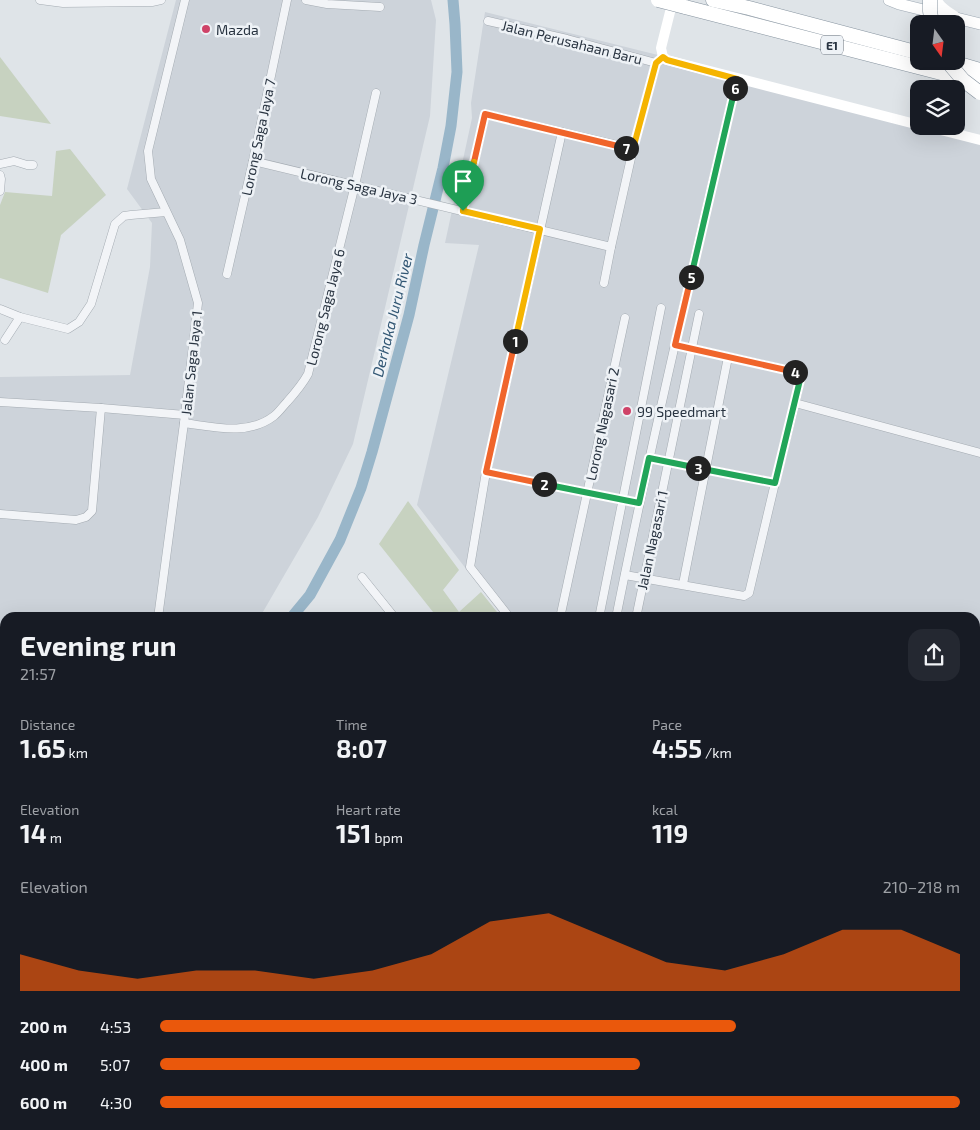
<!DOCTYPE html>
<html lang="en">
<head>
<meta charset="utf-8">
<style>
  body { margin:0; font-family:"Exo 2",sans-serif; background:#242831; color:#f1f3f6; height:100vh; display:flex; flex-direction:column; font-size:19px; white-space:nowrap }
  * { box-sizing:border-box; margin:0 }
  p { font-size:16px; color:#9ea1a6 }
  .icon { flex:none; width:28px; height:28px; fill:none; stroke:currentColor; stroke-width:2; stroke-linecap:round; stroke-linejoin:round }
  .map { position:relative; flex:1; overflow:hidden }
  .sheet { position:absolute; left:0px; top:612px; width:980px; height:518px; display:flex; flex-direction:column; background:#171b24; border-radius:15px 15px 0 0; box-shadow:0 5px 20px #0002 }
  .sheet>* { flex:none }
  .needle { width:32px; rotate:166deg }
  .fabs { position:absolute; left:910px; top:15px; display:grid; gap:10px }
  .fabs a { display:grid; place-items:center; width:55px; height:55px; border-radius:10px; background:#171b24; box-shadow:0 5px 20px #0002; font-size:25px }
  .pin { position:absolute; display:grid; place-items:center; width:42px; height:42px; color:#fff; margin:-51px -21px; border-radius:50% 50% 50% 0; rotate:-45deg; box-shadow:0 0 5px #0007 }
  .pin .icon { rotate:45deg }
  .km { position:absolute; width:25px; height:25px; margin:-12px; border-radius:50%; background:#222; color:#fff; font-size:14px; line-height:25px; text-align:center }
  .round { display:grid; place-items:center; flex:none; width:52px; height:52px; border-radius:15px; background:#242831 }
  .head { display:flex; align-items:center; justify-content:space-between; height:85px; padding:0 20px }
  h1 { font-size:28px; font-weight:700; line-height:38px }
  .figures { display:grid; grid-template-columns:repeat(3,1fr); gap:8px; height:85px; padding:5px 20px }
  .figures div { display:grid; align-content:center }
  .figures b { font-size:25px; font-weight:700 }
  .figures small { font-size:14px; font-weight:400 }
  .figures p { font-size:14px }
  .chart { height:140px; padding:10px 20px }
  .chart p { display:flex; justify-content:space-between }
  .chart svg { width:100%; height:90px; margin-top:5px; fill:#ea580c; opacity:.7 }
  ul { padding:0 20px; list-style:none; font-size:16px }
  li { display:grid; grid-template-columns:80px 60px 1fr; align-items:center; height:38px }
  li i { height:12px; border-radius:6px; background:#ea580c }
  .map>svg:first-child { display:block }
  .built { fill:#cdd3da }
  .green { fill:#c7d2c0 }
  .lines { fill:none; stroke-linecap:round; stroke-linejoin:round }
  .stream { stroke:#99b6c9; stroke-width:2 }
  .river { stroke:#99b6c9; stroke-width:11 }
  .street-casing { stroke:#a4abb2; stroke-width:9 }
  .primary-casing { stroke:#9ea9b4; stroke-width:12 }
  .highway-casing { stroke:#86939f; stroke-width:15 }
  .street { stroke:#f2f4f7; stroke-width:8 }
  .secondary { stroke:#fff; stroke-width:10 }
  .primary { stroke:#fff; stroke-width:11 }
  .highway { stroke:#fff; stroke-width:14 }
  .rail-casing { stroke:#788592; stroke-width:4 }
  .rail { stroke:#eef2f6; stroke-width:2; stroke-dasharray:5.5; stroke-linecap:butt }
  .highway-bridge-casing { stroke:#86939f; stroke-width:15; stroke-linecap:butt }
  .highway-bridge { stroke:#fff; stroke-width:14 }
  .split-1-casing { stroke:#fff; stroke-width:10 }
  .split-2-casing { stroke:#fff; stroke-width:10 }
  .split-3-casing { stroke:#fff; stroke-width:10 }
  .split-4-casing { stroke:#fff; stroke-width:10 }
  .split-5-casing { stroke:#fff; stroke-width:10 }
  .split-6-casing { stroke:#fff; stroke-width:10 }
  .split-7-casing { stroke:#fff; stroke-width:10 }
  .split-8-casing { stroke:#fff; stroke-width:10 }
  .split-9-casing { stroke:#fff; stroke-width:10 }
  .split-1 { stroke:#f5b400; stroke-width:6 }
  .split-2 { stroke:#f0652b; stroke-width:6 }
  .split-3 { stroke:#22a559; stroke-width:6 }
  .split-4 { stroke:#22a559; stroke-width:6 }
  .split-5 { stroke:#f0652b; stroke-width:6 }
  .split-6 { stroke:#22a559; stroke-width:6 }
  .split-7 { stroke:#f5b400; stroke-width:6 }
  .split-8 { stroke:#f0652b; stroke-width:6 }
  .split-9 { stroke:#f5b400; stroke-width:6 }
  .poi-dot { fill:#cf4368; stroke:#eef2f6; stroke-width:2 }
  .labels { text-anchor:middle; dominant-baseline:central; stroke-width:5; stroke-linejoin:round; paint-order:stroke }
  .shield { fill:#eef2f6; stroke:#636c77; stroke-width:1 }
  .shield-label { font-size:12px; font-weight:bold; fill:#283340 }
  .poi-label { font-size:14px; fill:#283340; stroke:#eef2f6; text-anchor:start }
  .street-label { font-size:14px; fill:#283340; stroke:#eef2f6 }
  .water-label { font-size:15px; font-style:italic; fill:#325774; stroke:#eef2f6 }
</style>
</head>
<body>
<div class="map">
<svg width="980" height="1130" viewBox="0 0 980 1130">
  <rect width="100%" height="100%" fill="#dfe4e8"/>
  <g class="built">
    <polygon points="176,0 431,0 436,20 430,116 353,444 318,517 260,617 5,618 5,650 0,650 0,377 130,375 150,267 152,223 127,189"/>
    <polygon points="485,12 662,56 919,126 980,136 980,916 976,917 975,914 975,618 503,617 417,505 479,245 445,243 472,118 471,103"/>
    <polygon points="0,948 5,950 5,1027 0,1026"/>
    <polygon points="975,1118 980,1118 980,1130 885,1130 847,1125 975,1125"/>
  </g>
  <g class="green">
    <polygon points="0,57 51,124 0,116"/>
    <polygon points="70,149 106,195 61,235 48,293 0,278 0,205 5,192 52,196 56,151"/>
    <polygon points="408,501 459,570 443,590 459,612 481,592 501,617 437,617 379,544"/>
    <rect x="0" y="650" width="5" height="217"/>
    <polygon points="980,924 980,1106 975,1105 975,926"/>
    <polygon points="661,1125 689,1125 733,1130 660,1130"/>
  </g>
  <g class="lines">
    <polyline class="stream" points="815,1125 855,1130"/>
    <g class="river">
      <polyline points="291,618 310,595 340,540 361,488 372,452 409,315 424,245 443,168 451,126 457,72 455,24 453,0"/>
      <polyline points="51,1125 52,1130"/>
    </g>
    <defs>
      <g id="street">
        <polyline points="40,0 63,3 152,2 161,0"/>
        <polyline points="306,0 327,4 380,7"/>
        <polyline points="488,21 567,39 656,63"/>
        <polyline points="253,161 611,247"/>
        <polyline points="0,164 14,161 27,165 33,165"/>
        <polyline points="0,175 1,179 0,191"/>
        <polyline points="463,211 485,114 633,149"/>
        <polyline points="227,274 253,161 287,0"/>
        <polyline points="604,283 611,247 633,149 656,63 663,57"/>
        <polyline points="0,309 20,317 68,329 79,322 91,304 115,224 124,216 131,215 166,212"/>
        <polyline points="5,340 20,317"/>
        <polyline points="0,402 101,408 185,415"/>
        <polyline points="795,403 980,453"/>
        <path d="M184,423c30,4 64,13 90,-7 5,-4 9,-10 13,-14 8,-9 15,-17 21,-28l47,-189 21,-92"/>
        <polyline points="649,458 775,483"/>
        <polyline points="486,472 639,503"/>
        <polyline points="0,514 76,520 86,517 92,511 101,408"/>
        <polyline points="625,575 744,596 749,593 775,483 795,403 800,380 796,372 675,345"/>
        <polyline points="362,577 395,618"/>
        <polyline points="683,584 728,357"/>
        <polyline points="158,618 184,423 198,303 180,240 151,179 148,151 185,0"/>
        <polyline points="510,618 470,567 486,472 562,132"/>
        <polyline points="560,618 625,318"/>
        <polyline points="599,618 661,308"/>
        <path d="M616,618c36,-181 79,-360 121,-539"/>
        <polyline points="636,618 699,314"/>
        <polyline points="0,638 5,639"/>
        <polyline points="57,1125 58,1130"/>
        <polyline points="205,1125 206,1130"/>
        <polyline points="763,1125 794,1130"/>
        <polyline points="300,1130 302,1125"/>
        <polyline points="732,1130 733,1125"/>
      </g>
      <polyline id="primary" points="889,0 899,4 980,24"/>
      <g id="highway">
        <polyline points="713,0 749,8 919,53"/>
        <polyline points="685,7 980,83"/>
        <polyline points="949,61 980,70"/>
      </g>
    </defs>
    <use href="#street" class="street-casing"/>
    <use href="#primary" class="primary-casing"/>
    <use href="#highway" class="highway-casing"/>
    <use href="#street" class="street"/>
    <g class="secondary">
      <polyline points="673,0 661,48 663,57 667,60 919,125"/>
      <path d="M937,0c3,8 12,12 19,17"/>
      <polyline points="925,126 980,140"/>
    </g>
    <use href="#primary" class="primary"/>
    <use href="#highway" class="highway"/>
    <defs>
      <g id="rail">
        <polyline points="0,981 5,982"/>
        <polyline points="0,991 5,992"/>
        <polyline points="0,1006 5,1007"/>
        <polyline points="0,1017 5,1017"/>
        <polyline points="948,1125 980,1129"/>
      </g>
    </defs>
    <use href="#rail" class="rail-casing"/>
    <use href="#rail" class="rail"/>
    <defs>
      <g id="highway-bridge">
        <polyline points="658,0 685,7"/>
        <polyline points="930,0 930,11 932,24"/>
        <polyline points="947,61 963,80 980,93"/>
      </g>
    </defs>
    <use href="#highway-bridge" class="highway-bridge-casing"/>
    <use href="#highway-bridge" class="highway-bridge"/>
  </g>
  <g class="lines">
    <defs>
      <polyline id="split-1" points="463,211 540,229 515,341"/>
      <polyline id="split-2" points="515,341 486,472 544,484"/>
      <polyline id="split-3" points="544,484 639,503 649,458 698,468"/>
      <polyline id="split-4" points="698,468 775,483 800,380 795,372"/>
      <polyline id="split-5" points="691,277 675,345 795,372"/>
      <polyline id="split-6" points="691,277 735,88"/>
      <polyline id="split-7" points="626,148 633,149 656,63 663,57 667,60 737,79 735,88"/>
      <polyline id="split-8" points="474,162 485,114 626,148"/>
      <polyline id="split-9" points="463,211 474,162"/>
    </defs>
    <use href="#split-1" class="split-1-casing"/>
    <use href="#split-2" class="split-2-casing"/>
    <use href="#split-3" class="split-3-casing"/>
    <use href="#split-4" class="split-4-casing"/>
    <use href="#split-5" class="split-5-casing"/>
    <use href="#split-6" class="split-6-casing"/>
    <use href="#split-7" class="split-7-casing"/>
    <use href="#split-8" class="split-8-casing"/>
    <use href="#split-9" class="split-9-casing"/>
    <use href="#split-1" class="split-1"/>
    <use href="#split-2" class="split-2"/>
    <use href="#split-3" class="split-3"/>
    <use href="#split-4" class="split-4"/>
    <use href="#split-5" class="split-5"/>
    <use href="#split-6" class="split-6"/>
    <use href="#split-7" class="split-7"/>
    <use href="#split-8" class="split-8"/>
    <use href="#split-9" class="split-9"/>
  </g>
  <g class="poi-dot">
    <circle cx="206" cy="29" r="5"/>
    <circle cx="627" cy="411" r="5"/>
  </g>
  <g class="labels">
    <rect class="shield" x="821" y="35.5" width="22" height="19" rx="4"/>
    <g class="shield-label">
      <text x="832" y="45">E1</text>
    </g>
    <g class="poi-label">
      <text x="216" y="29">Mazda</text>
      <text x="637" y="411">99 Speedmart</text>
    </g>
    <g class="street-label">
      <text transform="translate(572 42) rotate(14)">Jalan Perusahaan Baru</text>
      <text transform="translate(258 137) rotate(-78)">Lorong Saga Jaya 7</text>
      <text transform="translate(359 186) rotate(13)">Lorong Saga Jaya 3</text>
      <text transform="translate(325 307) rotate(-76)">Lorong Saga Jaya 6</text>
      <text transform="translate(191 363) rotate(-84)">Jalan Saga Jaya 1</text>
      <text transform="translate(602 424) rotate(-78)">Lorong Nagasari 2</text>
      <text transform="translate(652 540) rotate(-78)">Jalan Nagasari 1</text>
    </g>
    <g class="water-label">
      <text transform="translate(392 315) rotate(-76)">Derhaka Juru River</text>
    </g>
  </g>
</svg>
<div class="fabs">
<a><svg class="needle" viewBox="-14 -14 28 28"><path d="M0-13l5 13h-10z" fill="#e53935"/><path d="M0 13l5-13h-10z" fill="#9ea1a6"/></svg></a>
<a><svg class="icon" aria-label="layers" viewBox="0 0 24 24"><path d="M12 4l9 5-9 5-9-5zM3 14l9 5 9-5"/></svg></a>
</div>
<div class="pin" style="left:463px;top:211px;background:#1e9e55"><svg class="icon" aria-label="arrive" viewBox="0 0 24 24"><path d="M6 21V4h12l-3 4 3 4H6"/></svg></div>
<b class="km" style="left:515px;top:341px">1</b>
<b class="km" style="left:544px;top:484px">2</b>
<b class="km" style="left:698px;top:468px">3</b>
<b class="km" style="left:795px;top:372px">4</b>
<b class="km" style="left:691px;top:277px">5</b>
<b class="km" style="left:735px;top:88px">6</b>
<b class="km" style="left:626px;top:148px">7</b>
<section class="sheet">
<div class="head"><div><h1>Evening run</h1><p>21:57</p></div><a class="round"><svg class="icon" aria-label="share" viewBox="0 0 24 24"><path d="M12 15V3M7 8l5-5 5 5M5 13v7h14v-7"/></svg></a></div>
<div class="figures">
<div><p>Distance</p><b>1.65<small> km</small></b></div>
<div><p>Time</p><b>8:07</b></div>
<div><p>Pace</p><b>4:55<small> /km</small></b></div>
</div>
<div class="figures">
<div><p>Elevation</p><b>14<small> m</small></b></div>
<div><p>Heart rate</p><b>151<small> bpm</small></b></div>
<div><p>kcal</p><b>119</b></div>
</div>
<div class="chart"><p><span>Elevation</span>210–218 m</p>
<svg viewBox="0 0 160 44" preserveAspectRatio="none"><path d="M0 44V26L10 34L20 38L30 34L40 34L50 38L60 34L70 26L80 10L90 6L100 18L110 30L120 34L130 26L140 14L150 14L160 26V44z"/></svg>
</div>
<ul>
<li><b>200 m</b>4:53<i style="width:72%"></i></li>
<li><b>400 m</b>5:07<i style="width:60%"></i></li>
<li><b>600 m</b>4:30<i style="width:100%"></i></li>
</ul>
</section>
</div>
</body>
</html>
